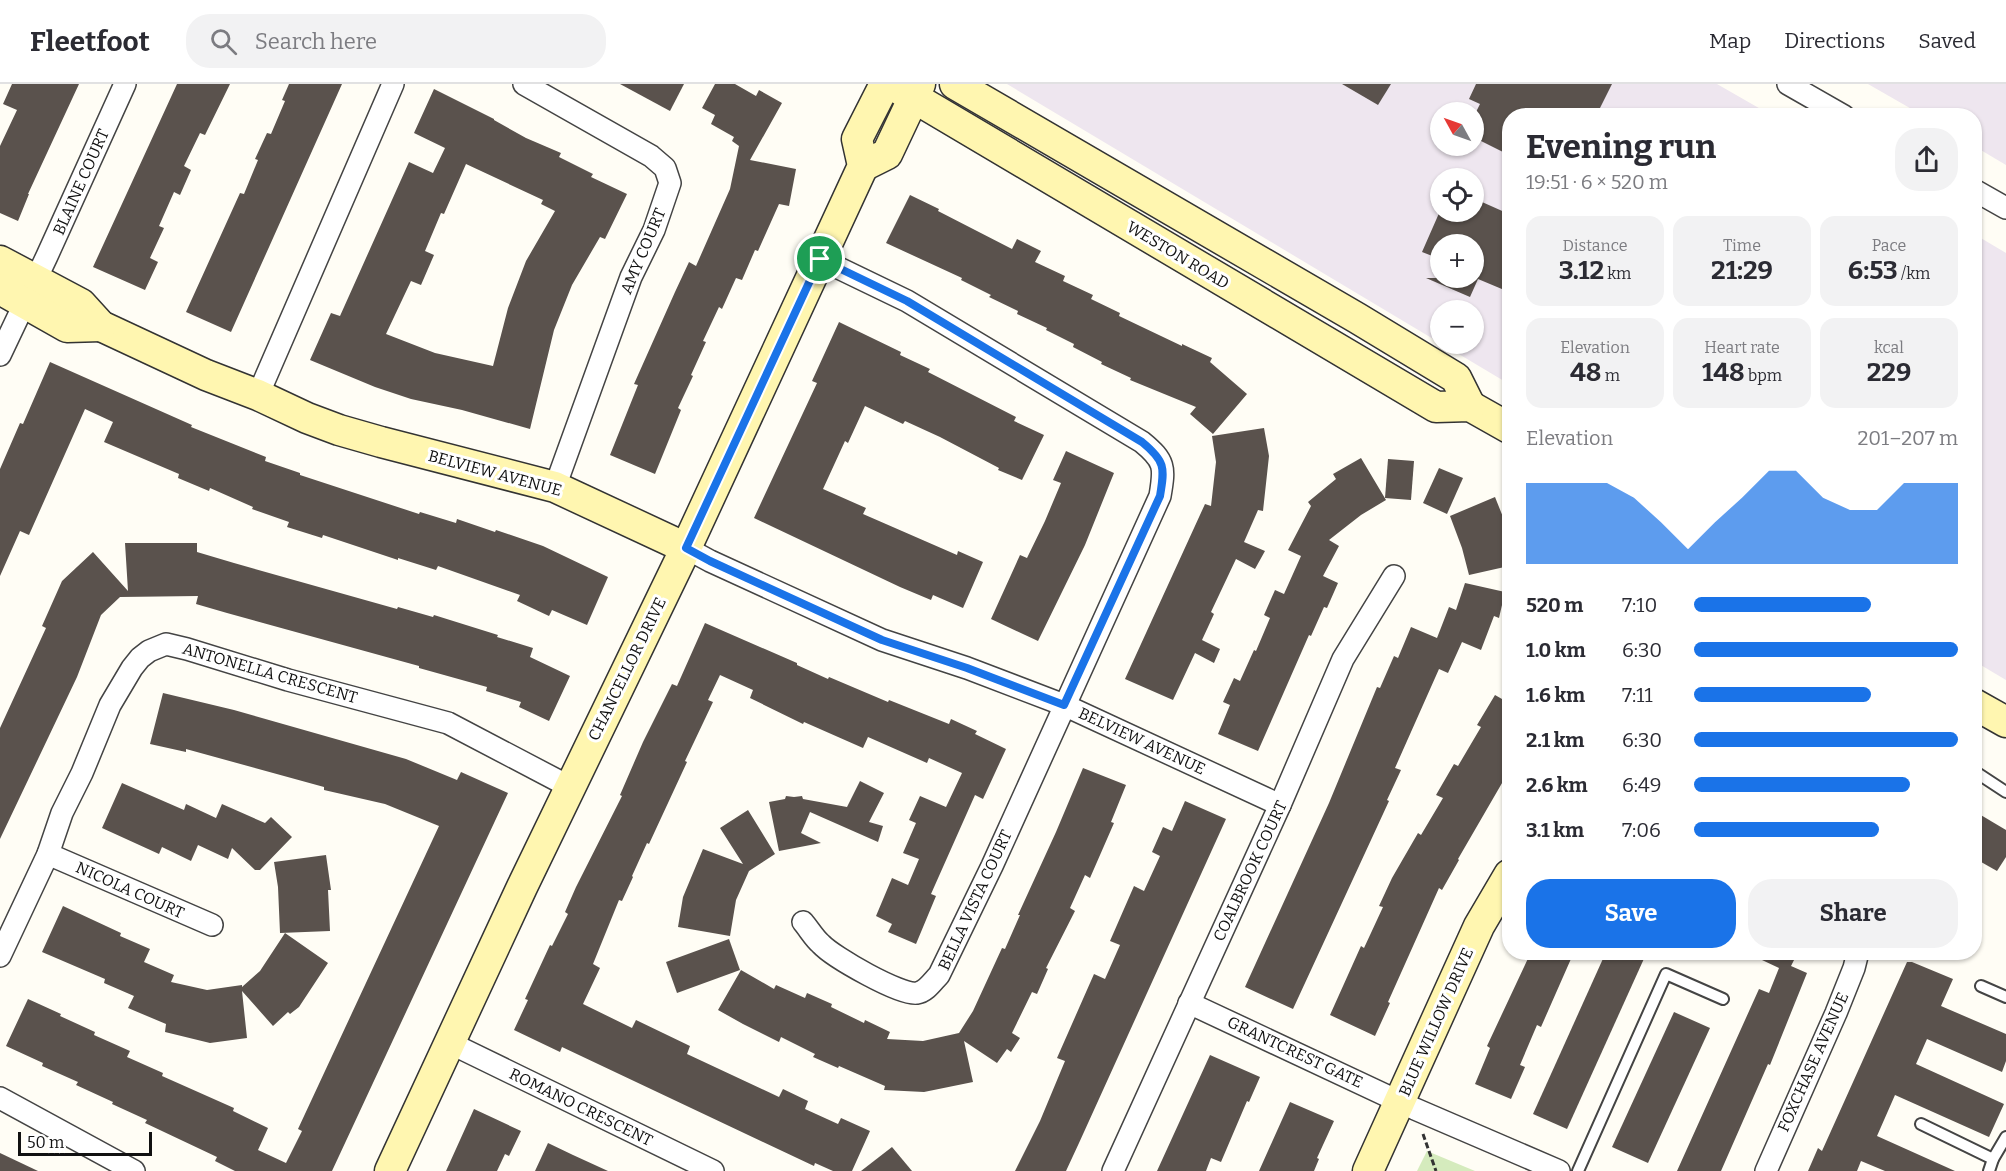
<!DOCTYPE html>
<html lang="en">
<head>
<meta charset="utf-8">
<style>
  body { margin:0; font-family:Bitter,serif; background:#f2f2f3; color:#2b2b33; height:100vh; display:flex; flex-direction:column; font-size:22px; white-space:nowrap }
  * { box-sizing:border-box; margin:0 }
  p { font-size:20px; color:#7c7c81 }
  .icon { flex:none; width:33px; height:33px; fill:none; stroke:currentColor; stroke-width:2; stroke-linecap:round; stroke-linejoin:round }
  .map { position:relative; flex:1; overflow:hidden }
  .sheet { position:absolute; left:1502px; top:24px; width:480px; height:852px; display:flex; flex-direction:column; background:#fff; border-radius:24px; box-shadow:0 2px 4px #0004 }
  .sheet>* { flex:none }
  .needle { width:39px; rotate:310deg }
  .buttons { position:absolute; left:1430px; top:18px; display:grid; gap:12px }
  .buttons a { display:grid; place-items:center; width:54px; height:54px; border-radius:50%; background:#fff; box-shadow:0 2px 4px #0004; font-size:30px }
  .scale { position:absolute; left:18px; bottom:15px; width:134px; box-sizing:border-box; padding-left:6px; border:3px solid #111; border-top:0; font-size:16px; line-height:21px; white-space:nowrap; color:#111; -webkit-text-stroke:4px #fff; paint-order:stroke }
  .pin { position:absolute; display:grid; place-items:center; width:51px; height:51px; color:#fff; margin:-26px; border:3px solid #fff; border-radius:50%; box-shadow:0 2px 6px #0007 }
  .round { display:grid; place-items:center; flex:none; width:63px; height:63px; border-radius:24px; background:#f2f2f3 }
  .headline { display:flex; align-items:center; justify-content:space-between; height:102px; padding:0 24px }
  h1 { font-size:33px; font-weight:700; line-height:45px }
  .stats { display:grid; grid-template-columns:repeat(3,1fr); gap:9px; height:102px; padding:6px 24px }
  .stats div { display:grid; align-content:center; border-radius:15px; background:#f2f2f3; text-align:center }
  .stats b { font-size:26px; font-weight:700 }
  .stats small { font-size:16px; font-weight:400 }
  .stats p { font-size:16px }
  .chart { height:168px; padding:12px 24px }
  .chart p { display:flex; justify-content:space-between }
  .chart svg { width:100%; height:108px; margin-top:6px; fill:#1a73e8; opacity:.7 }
  .cta { display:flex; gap:12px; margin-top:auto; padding:12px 24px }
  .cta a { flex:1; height:69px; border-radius:24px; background:#1a73e8; color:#fff; font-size:24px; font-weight:700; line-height:69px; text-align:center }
  .cta a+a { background:#f2f2f3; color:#2b2b33 }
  ul { padding:0 24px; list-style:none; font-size:20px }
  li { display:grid; grid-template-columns:96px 72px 1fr; align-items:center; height:45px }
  li i { height:15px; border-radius:8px; background:#1a73e8 }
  header { display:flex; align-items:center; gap:36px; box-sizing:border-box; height:84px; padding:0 30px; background:#fff; border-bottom:2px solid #e1e1e2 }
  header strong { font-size:28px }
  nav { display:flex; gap:33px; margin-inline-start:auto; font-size:21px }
  .search { width:420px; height:54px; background:#f2f2f3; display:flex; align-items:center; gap:15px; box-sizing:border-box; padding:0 21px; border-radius:24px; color:#7c7c81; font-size:22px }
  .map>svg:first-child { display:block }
  .industrial { fill:#eee6ef; fill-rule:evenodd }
  .green { fill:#d5ebbd }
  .building { fill:#5a524d; fill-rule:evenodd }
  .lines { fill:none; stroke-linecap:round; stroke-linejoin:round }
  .lane-casing { stroke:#444; stroke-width:14 }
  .street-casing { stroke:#444; stroke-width:24 }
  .secondary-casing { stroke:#333; stroke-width:33 }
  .path { stroke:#333; stroke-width:3; stroke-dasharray:6 3; stroke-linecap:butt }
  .lane { stroke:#fff; stroke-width:10 }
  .street { stroke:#fff; stroke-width:21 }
  .secondary { stroke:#fff6b0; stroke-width:30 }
  .route-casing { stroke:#fff; stroke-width:12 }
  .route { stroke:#1a73e8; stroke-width:8 }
  .labels { text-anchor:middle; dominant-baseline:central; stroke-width:6; stroke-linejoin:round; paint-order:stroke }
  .street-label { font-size:16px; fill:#111; stroke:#fff }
</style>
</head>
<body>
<header>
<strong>Fleetfoot</strong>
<div class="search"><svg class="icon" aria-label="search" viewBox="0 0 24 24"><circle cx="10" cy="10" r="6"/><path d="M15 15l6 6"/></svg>Search here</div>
<nav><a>Map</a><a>Directions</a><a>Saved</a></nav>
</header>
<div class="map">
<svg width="2006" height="1087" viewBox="0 0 2006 1087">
  <rect width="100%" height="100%" fill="#fffdf5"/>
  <g class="industrial">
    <path d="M1007,0h710l54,31 -262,1v268l-67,-40h31v-34h-33v33zM1440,28h33v34h-33zM1440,94h33v34h-33zM1440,160h33v34h-33z"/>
    <polygon points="1868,0 2006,0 2006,81 1974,62 1974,32 1922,31"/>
    <polygon points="1974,150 2006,169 2006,596 1974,577"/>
  </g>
  <polygon class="green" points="1427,1067 1475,1087 1417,1087"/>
  <g class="building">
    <polygon points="12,0 79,0 28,110 29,110 18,137 0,129 0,62 17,26 3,20"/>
    <polygon points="177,0 230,0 205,51 200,49 184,82 191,86 180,111 174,108 159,142 164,144 150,174 158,178 145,206 93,183"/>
    <polygon points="289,0 342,0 231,248 186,228 240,109 244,110 258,76 255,75 267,49 271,50 285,17 282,16"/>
    <polygon points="620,0 684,0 670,27"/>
    <polygon points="715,0 735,0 756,12 759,6 782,19 750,76 796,85 789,122 779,120 758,167 755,166 742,196 736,194 722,225 719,223 703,257 706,258 691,291 693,292 678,324 681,326 655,390 610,371 638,301 634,300 675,208 689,178 696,182 730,105 739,62 732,57 734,53 711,40 715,31 702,24"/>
    <polygon points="1342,0 1391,0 1378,21"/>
    <polygon points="1476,0 1612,0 1596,32 1509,32 1509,71 1473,53 1473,34 1480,20 1469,15"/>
    <path d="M434,5l60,30v1l32,18 35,15 -2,4 34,17 -2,3 36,17 -22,45 -5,-2 -28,48 -18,45 -24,99 -68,-19 -51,-11 -36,-12 -65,-27 21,-47 9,3 69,-154 24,11 12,-25 -31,-15zM466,80l77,36 -2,4 14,7 -29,50 -18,47 -15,58 -58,-13 -49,-19 25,-53 10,4 13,-30 -9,-4 16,-38 3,1z"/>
    <polygon points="910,111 939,125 938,127 1012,165 1017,155 1041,167 1035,178 1065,192 1063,197 1093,211 1091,215 1120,229 1119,232 1182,262 1182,260 1212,274 1210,278 1247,310 1213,350 1190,330 1196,323 1130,296 1131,294 1101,280 1102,278 1073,263 1074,260 1046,246 1047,244 1017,230 1018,227 989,213 991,211 961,196 962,194 886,159"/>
    <polygon points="1473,114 1509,130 1509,208 1478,195 1470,213 1426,194 1475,194 1473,193 1473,160 1440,160 1440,175 1422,168 1440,127 1473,128"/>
    <polygon points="839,238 901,268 900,271 930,285 928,288 1016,333 1014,337 1044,351 1022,396 998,386 999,384 940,353 905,337 903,340 865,322 848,359 845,357 823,405 866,424 863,430 957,471 958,467 983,478 963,524 933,511 931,516 900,503 754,434 817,299 812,297"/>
    <polygon points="50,278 192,341 191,343 266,373 265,377 300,389 300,391 419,430 420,428 456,439 457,435 495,448 496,446 543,462 608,493 587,541 552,526 549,532 517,517 520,511 438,482 436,486 398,474 398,476 323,451 322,454 287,443 289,438 252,425 253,423 210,404 209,407 178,394 179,390 104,358 113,338 85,325 29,451 20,447 0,492 0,385 20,339 23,340"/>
    <polygon points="1264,344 1269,372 1263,427 1258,426 1244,458 1265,467 1255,485 1236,475 1211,528 1214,530 1202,556 1220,565 1214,579 1195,569 1173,616 1125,595 1205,420 1211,422 1216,378 1212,352"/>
    <polygon points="1066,367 1114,389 1085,461 1038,557 991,535 1020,471 1027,474 1045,437 1061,399 1053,396"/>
    <polygon points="1361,374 1386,416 1361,431 1329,456 1339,462 1323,492 1338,499 1327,524 1324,523 1311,552 1309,551 1258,667 1218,650 1230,621 1223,618 1234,594 1240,597 1254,566 1256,567 1270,534 1264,531 1275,506 1284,510 1301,472 1288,466 1311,422 1308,418 1336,395 1333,390"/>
    <polygon points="1388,375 1414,377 1411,416 1385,414"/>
    <polygon points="1439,384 1463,394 1447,430 1423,419"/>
    <polygon points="1495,413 1509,448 1509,482 1469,491 1462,464 1450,432"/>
    <polygon points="125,459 197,459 197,468 234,479 397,525 398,523 433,533 434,531 498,551 497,553 533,564 530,573 570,592 549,637 519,623 521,618 486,607 487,603 419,584 419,582 227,529 196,520 198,512 120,513 101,531 77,593 0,755 0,644 46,544 42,542 62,497 93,468 128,507"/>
    <polygon points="1465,499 1505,508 1499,534 1494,532 1481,566 1462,558 1448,589 1439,585 1395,684 1401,686 1387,716 1389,717 1293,925 1245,903 1329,719 1377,603 1380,604 1394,572 1398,574 1411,543 1437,554 1449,523 1456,526"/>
    <polygon points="705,539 797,579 797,581 828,595 829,593 888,618 889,616 949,640 951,635 977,647 975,650 1006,665 983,715 975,711 931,810 936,812 916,860 888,848 892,840 876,832 892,794 908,801 919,775 903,769 916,739 909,736 920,712 946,723 962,689 929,674 927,679 868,653 863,664 804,638 803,640 750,614 753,606 720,591 708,616 713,618 685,677 687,678 649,760 647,759 632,792 633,793 622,817 619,816 593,880 600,884 583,920 632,944 636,936 690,962 687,970 779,1013 783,1005 808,1017 805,1025 838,1040 841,1034 870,1047 852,1087 833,1087 815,1079 814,1082 562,963 560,968 514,946 528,916 525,915 550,861 552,862 568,830 565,828 576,803 622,712 620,711 643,658 672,600 677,602"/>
    <polygon points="163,609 234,626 406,675 457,696 461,688 508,709 332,1087 235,1087 215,1077 217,1073 145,1039 147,1036 112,1020 113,1018 76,1001 78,998 42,982 43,979 6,962 28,915 61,930 60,932 95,948 94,951 130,967 127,973 163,989 162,992 234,1024 233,1027 268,1044 258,1066 286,1079 302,1047 298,1045 439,742 385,720 324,706 324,703 186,665 186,668 150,660"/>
    <polygon points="1495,611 1509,619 1509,687 1458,775 1459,776 1442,806 1439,804 1388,918 1390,919 1375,952 1330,931 1361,862 1364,864 1383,823 1379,822 1392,794 1418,749 1421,751 1443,714 1436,711 1454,680 1458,682 1481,643 1477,641"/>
    <polygon points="1083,684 1126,701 1111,738 1114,739 1090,794 1085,791 1070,824 1075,827 1046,884 1048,885 1037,910 1032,908 1012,949 1020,954 1011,968 1007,965 997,979 964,957 973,998 924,1008 884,1006 885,1002 839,982 838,984 813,973 815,970 781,953 779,958 743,940 718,926 741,886 774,905 776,901 805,914 807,909 832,920 831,923 864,939 865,936 890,948 887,955 923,957 959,949 973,927 1002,864 1005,865 1020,831 1018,831 1056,748"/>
    <polygon points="860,697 884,709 869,738 883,742 878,758 810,728 801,749 821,759 779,767 769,718 785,715 786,712 794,713 802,712 803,715 847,723"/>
    <polygon points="122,699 184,726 186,720 216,734 222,720 265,739 271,733 292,753 260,786 255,786 232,764 228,775 198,761 191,777 162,763 159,770 102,744"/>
    <polygon points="1185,717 1226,735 1079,1059 1066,1087 1015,1087 1040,1037 1065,977 1057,974 1094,890 1105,895 1120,861 1110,857 1134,802 1144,807 1160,772 1152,768 1163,743 1172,747"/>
    <polygon points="748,726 775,770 749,787 736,816 730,852 678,843 683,813 703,765 743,780 720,744"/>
    <polygon points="1974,727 2006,746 2006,773 1997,787 1974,774"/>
    <polygon points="326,771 331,806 328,806 330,847 280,849 278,803 274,778"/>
    <polygon points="63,822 121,849 120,852 150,865 144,878 174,891 171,898 207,906 242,901 242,903 260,887 285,849 328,879 299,923 290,930 288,928 273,942 242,907 247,954 210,959 165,948 166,940 128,924 134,912 104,899 105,895 42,868"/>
    <polygon points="729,855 740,886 677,909 666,878"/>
    <polygon points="1531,868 1574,868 1541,943 1537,941 1520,981 1525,983 1511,1015 1475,1000 1490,964 1487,962"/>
    <polygon points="1606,868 1647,868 1567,1045 1533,1030"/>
    <polygon points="1745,868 1798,868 1791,882 1807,889 1770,981 1768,980 1721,1087 1677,1087 1759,905 1769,909 1779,884"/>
    <polygon points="1907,878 1912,878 1953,895 1941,922 2006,950 2006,977 2002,988 1927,955 1916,980 2004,1020 1989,1053 1895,1011 1877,1052 1955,1087 1885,1087 1861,1077 1857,1087 1808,1087 1818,1064 1822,1067"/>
    <polygon points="1674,928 1710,944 1648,1079 1612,1063"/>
    <polygon points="1210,971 1260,993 1249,1018 1247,1017 1221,1078 1211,1074 1206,1087 1157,1087"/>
    <polygon points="1290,1018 1334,1037 1317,1074 1319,1075 1314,1087 1259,1087"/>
    <polygon points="474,1025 521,1047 509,1072 505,1070 497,1087 446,1087"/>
    <polygon points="548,1059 573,1071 608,1087 535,1087"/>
    <polygon points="892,1063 912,1087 861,1087"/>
    <polygon points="0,1069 38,1087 0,1087"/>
  </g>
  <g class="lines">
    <defs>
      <g id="lane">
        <polyline points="1974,687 2006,708"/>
        <polyline points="1981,902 2006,913"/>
        <polyline points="1921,1040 1993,1075"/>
        <polyline points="1578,1087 1666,890 1723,915"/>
        <polyline points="1989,1087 1993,1075 2006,1053"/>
      </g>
      <g id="street">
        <polyline points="524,0 651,72 665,84 670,99 654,146 631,193 555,403"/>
        <polyline points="1788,0 1844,32"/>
        <polyline points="1974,106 2006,124"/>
        <polyline points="0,271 47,172 125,0"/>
        <polyline points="258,311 393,0"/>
        <polyline points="686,464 710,477 882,556 967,584 1064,621 1280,721"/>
        <polyline points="48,770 212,841"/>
        <path d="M803,838c6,7 11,16 18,22 12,13 80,52 96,49 9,-1 16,-12 22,-18l53,-109 168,-370c5,-29 5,-35 -18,-54l-235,-141 -87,-42"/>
        <polyline points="0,872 48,770 62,729 82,689 110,621 132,584 140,574 149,567 166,560 187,565 288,596 448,639 570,703"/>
        <polyline points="1189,919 1415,1025 1559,1087"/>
        <polyline points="450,959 713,1087"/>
        <polyline points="0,1014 134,1087"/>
        <polyline points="1113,1087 1280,721 1343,575 1394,492"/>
        <polyline points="1766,1087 1836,929 1854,884 1858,868"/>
      </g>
      <g id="secondary">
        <polyline points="891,0 1436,323 1470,322 1509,344"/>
        <polyline points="955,0 1357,234 1456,294 1470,322"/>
        <polyline points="863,82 887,70 920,0"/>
        <polyline points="0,177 81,220 101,242 206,291 258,311 307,334 339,346 381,358 555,403 686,464"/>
        <polyline points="0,205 67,243 101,242"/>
        <polyline points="1974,620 2006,638"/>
        <polyline points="390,1087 522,803 686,464 863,82 857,55 885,0"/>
        <polyline points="1368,1087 1479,842 1509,791"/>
      </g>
    </defs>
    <use href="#lane" class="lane-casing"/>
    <use href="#street" class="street-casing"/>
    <use href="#secondary" class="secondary-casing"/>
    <polyline class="path" points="1423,1050 1436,1087"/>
    <use href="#lane" class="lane"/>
    <use href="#street" class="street"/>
    <use href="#secondary" class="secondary"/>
  </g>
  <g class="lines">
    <defs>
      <path id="route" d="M820,175l87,42 235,141c23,19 23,25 18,54l-96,209 -97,-37 -85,-28 -172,-79 -24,-13z"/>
    </defs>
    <use href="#route" class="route-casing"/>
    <use href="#route" class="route"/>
  </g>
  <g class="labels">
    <g class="street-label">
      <text transform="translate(81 98) rotate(-66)">BLAINE COURT</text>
      <text transform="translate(643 167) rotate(-67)">AMY COURT</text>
      <text transform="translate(1178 171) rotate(31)">WESTON ROAD</text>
      <text transform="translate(495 389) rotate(15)">BELVIEW AVENUE</text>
      <text transform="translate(627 585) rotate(-64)">CHANCELLOR DRIVE</text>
      <text transform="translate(270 589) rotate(16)">ANTONELLA CRESCENT</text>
      <text transform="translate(1142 657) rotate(25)">BELVIEW AVENUE</text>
      <text transform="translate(1250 787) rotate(-65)">COALBROOK COURT</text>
      <text transform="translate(130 806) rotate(24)">NICOLA COURT</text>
      <text transform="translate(975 816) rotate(-65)">BELLA VISTA COURT</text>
      <text transform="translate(1436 938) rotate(-66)">BLUE WILLOW DRIVE</text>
      <text transform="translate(1295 968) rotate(25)">GRANTCREST GATE</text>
      <text transform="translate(1813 978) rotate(-66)">FOXCHASE AVENUE</text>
      <text transform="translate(581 1023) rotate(26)">ROMANO CRESCENT</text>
    </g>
  </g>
</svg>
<div class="buttons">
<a><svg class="needle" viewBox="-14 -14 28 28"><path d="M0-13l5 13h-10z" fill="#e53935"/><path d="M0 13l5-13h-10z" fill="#7c7c81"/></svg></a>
<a><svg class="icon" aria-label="locate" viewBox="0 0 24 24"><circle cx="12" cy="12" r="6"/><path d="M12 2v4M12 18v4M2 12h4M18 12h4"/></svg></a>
<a>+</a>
<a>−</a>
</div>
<div class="scale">50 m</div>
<div class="pin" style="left:820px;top:175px;background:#1e9e55"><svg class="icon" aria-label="arrive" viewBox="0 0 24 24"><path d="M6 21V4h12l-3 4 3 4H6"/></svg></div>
<section class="sheet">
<div class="headline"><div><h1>Evening run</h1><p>19:51 · 6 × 520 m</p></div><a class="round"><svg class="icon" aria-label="share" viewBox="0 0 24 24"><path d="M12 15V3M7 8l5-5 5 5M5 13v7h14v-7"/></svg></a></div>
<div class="stats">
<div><p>Distance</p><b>3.12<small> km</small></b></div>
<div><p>Time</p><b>21:29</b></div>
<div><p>Pace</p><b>6:53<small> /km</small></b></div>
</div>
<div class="stats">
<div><p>Elevation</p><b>48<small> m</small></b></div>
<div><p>Heart rate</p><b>148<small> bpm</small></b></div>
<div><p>kcal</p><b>229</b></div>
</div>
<div class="chart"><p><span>Elevation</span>201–207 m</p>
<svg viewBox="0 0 160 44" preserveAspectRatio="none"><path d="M0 44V11L10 11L20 11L30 11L40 17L50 27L60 38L70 27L80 17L90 6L100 6L110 17L120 22L130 22L140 11L150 11L160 11V44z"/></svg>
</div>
<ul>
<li><b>520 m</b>7:10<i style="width:67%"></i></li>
<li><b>1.0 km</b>6:30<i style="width:100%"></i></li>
<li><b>1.6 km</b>7:11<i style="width:67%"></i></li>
<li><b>2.1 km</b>6:30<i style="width:100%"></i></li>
<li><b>2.6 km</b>6:49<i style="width:82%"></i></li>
<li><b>3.1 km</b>7:06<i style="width:70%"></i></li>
</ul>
<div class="cta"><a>Save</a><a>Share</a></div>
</section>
</div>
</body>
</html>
